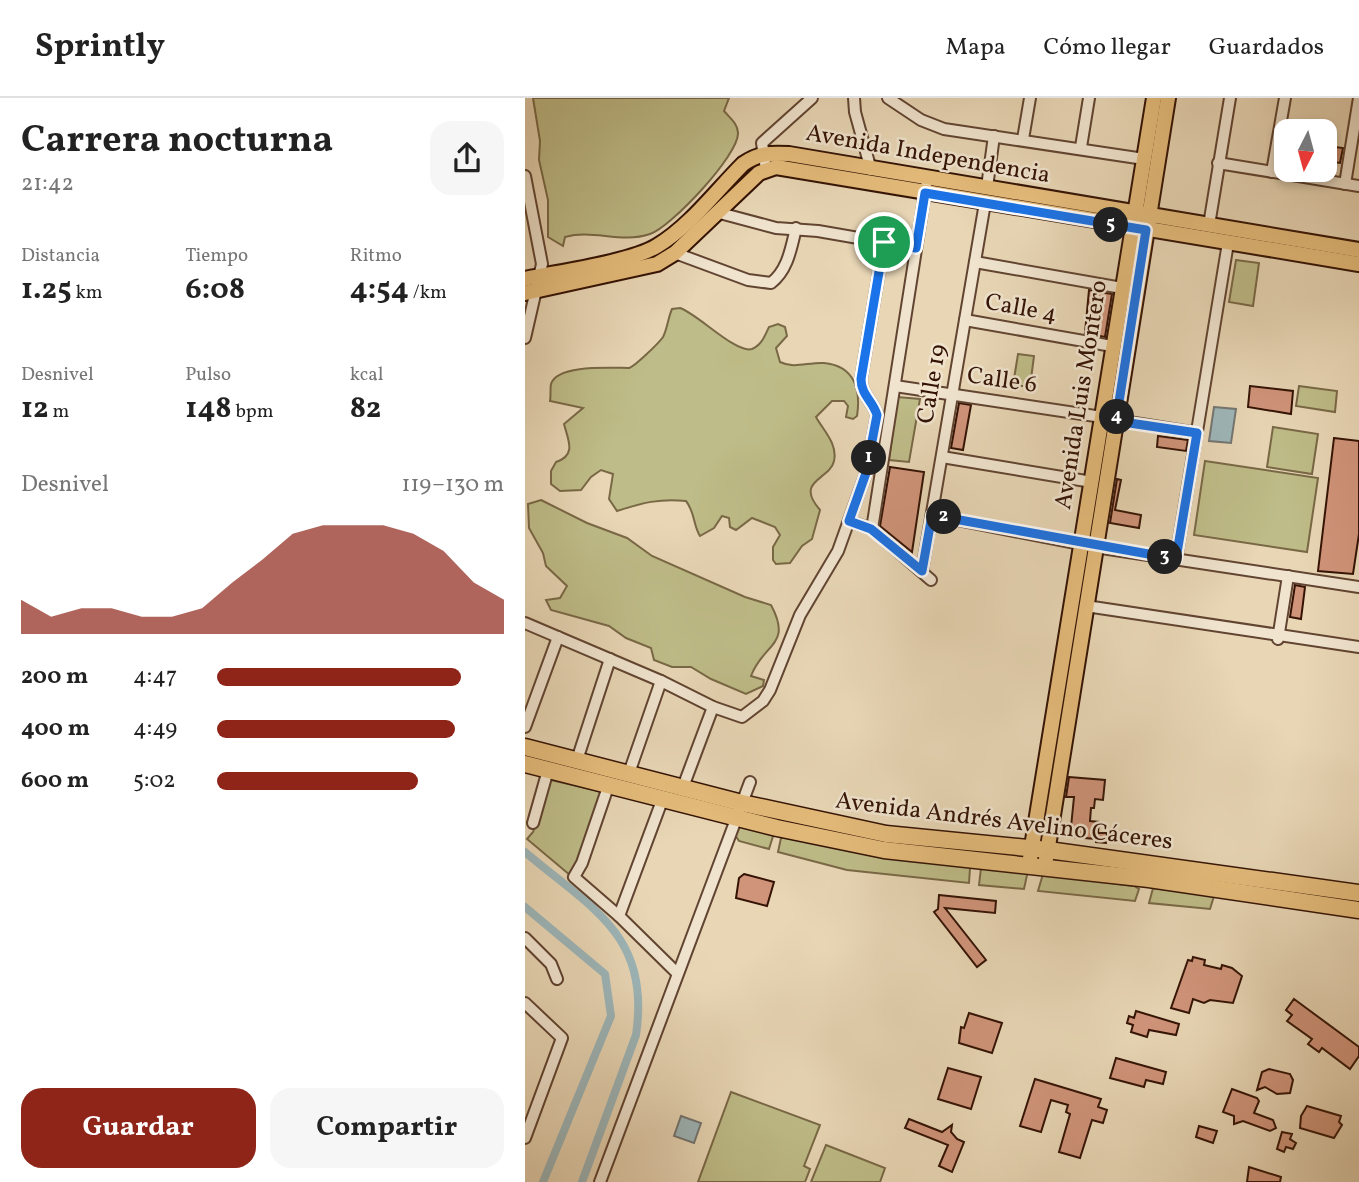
<!DOCTYPE html>
<html lang="es">
<head>
<meta charset="utf-8">
<style>
  body { margin:0; font-family:Vollkorn,serif; background:#f6f6f6; color:#222; height:100vh; display:flex; flex-direction:column; font-size:26px; white-space:nowrap }
  * { box-sizing:border-box; margin:0 }
  p { font-size:23px; color:#767676 }
  .icon { flex:none; width:38px; height:38px; fill:none; stroke:currentColor; stroke-width:2; stroke-linecap:round; stroke-linejoin:round }
  .map { position:relative; flex:1; overflow:hidden }
  .sheet { display:flex; flex-direction:column; background:#fff; width:525px }
  .sheet>* { flex:none }
  .needle { width:46px; rotate:186deg }
  .controls { position:absolute; left:749px; top:21px; display:grid; gap:14px }
  .controls a { display:grid; place-items:center; width:63px; height:63px; border-radius:14px; background:#fff; box-shadow:0 4px 10px #0003; font-size:35px }
  .pin { position:absolute; display:grid; place-items:center; width:60px; height:60px; color:#fff; margin:-30px; border:4px solid #fff; border-radius:50%; box-shadow:0 2px 7px #0007 }
  .km { position:absolute; width:35px; height:35px; margin:-18px; border-radius:50%; background:#222; color:#fff; font-size:19px; line-height:35px; text-align:center }
  .round { display:grid; place-items:center; flex:none; width:74px; height:74px; border-radius:21px; background:#f6f6f6 }
  .overview { display:flex; align-items:center; justify-content:space-between; height:119px; padding:0 21px }
  h1 { font-size:38px; font-weight:700; line-height:52px }
  .figures { display:grid; grid-template-columns:repeat(3,1fr); gap:10px; height:119px; padding:7px 21px }
  .figures div { display:grid; align-content:center }
  .figures b { font-size:30px; font-weight:700 }
  .figures small { font-size:19px; font-weight:400 }
  .figures p { font-size:19px }
  .chart { height:196px; padding:14px 21px }
  .chart p { display:flex; justify-content:space-between }
  .chart svg { width:100%; height:126px; margin-top:7px; fill:#8f2418; opacity:.7 }
  .action { display:flex; gap:14px; margin-top:auto; padding:14px 21px }
  .action a { flex:1; height:80px; border-radius:21px; background:#8f2418; color:#fff; font-size:28px; font-weight:700; line-height:80px; text-align:center }
  .action a+a { background:#f6f6f6; color:#222 }
  ul { padding:0 21px; list-style:none; font-size:23px }
  li { display:grid; grid-template-columns:112px 84px 1fr; align-items:center; height:52px }
  li i { height:18px; border-radius:9px; background:#8f2418 }
  header { display:flex; align-items:center; gap:42px; box-sizing:border-box; height:98px; padding:0 35px; background:#fff; border-bottom:2px solid #e0e0e0 }
  header strong { font-size:33px }
  nav { display:flex; gap:38px; margin-inline-start:auto; font-size:24px }
  main { display:flex; flex:1; min-height:0 }
  .map>svg:first-child { display:block }
  .green { fill:#bebc88; stroke:#796846; stroke-width:2 }
  .water { fill:#9db6b9; stroke:#737571; stroke-width:2 }
  .lines { fill:none; stroke-linecap:round; stroke-linejoin:round }
  .canal { stroke:#9db6b9; stroke-width:8 }
  .building { fill:#d0947a; stroke:#341305; stroke-width:2 }
  .minor-casing { stroke:#614431; stroke-width:14 }
  .major-casing { stroke:#341305; stroke-width:18 }
  .highway-casing { stroke:#341305; stroke-width:19 }
  .minor { stroke:#f0e4cf; stroke-width:10 }
  .major { stroke:#e4bb7a; stroke-width:14 }
  .highway { stroke:#e4bb7a; stroke-width:16 }
  .route-casing { stroke:#fff; stroke-width:14 }
  .route { stroke:#1a73e8; stroke-width:9 }
  .labels { text-anchor:middle; dominant-baseline:central; stroke-width:5; stroke-linejoin:round; paint-order:stroke }
  .street-label { font-size:24px; fill:#341305; stroke:#f0e4cf }
</style>
</head>
<body>
<header>
<strong>Sprintly</strong>
<nav><a>Mapa</a><a>Cómo llegar</a><a>Guardados</a></nav>
</header>
<main>
<section class="sheet">
<div class="overview"><div><h1>Carrera nocturna</h1><p>21:42</p></div><a class="round"><svg class="icon" aria-label="share" viewBox="0 0 24 24"><path d="M12 15V3M7 8l5-5 5 5M5 13v7h14v-7"/></svg></a></div>
<div class="figures">
<div><p>Distancia</p><b>1.25<small> km</small></b></div>
<div><p>Tiempo</p><b>6:08</b></div>
<div><p>Ritmo</p><b>4:54<small> /km</small></b></div>
</div>
<div class="figures">
<div><p>Desnivel</p><b>12<small> m</small></b></div>
<div><p>Pulso</p><b>148<small> bpm</small></b></div>
<div><p>kcal</p><b>82</b></div>
</div>
<div class="chart"><p><span>Desnivel</span>119–130 m</p>
<svg viewBox="0 0 160 44" preserveAspectRatio="none"><path d="M0 44V32L10 38L20 35L30 35L40 38L50 38L60 35L70 26L80 18L90 9L100 6L110 6L120 6L130 9L140 15L150 26L160 32V44z"/></svg>
</div>
<ul>
<li><b>200 m</b>4:47<i style="width:85%"></i></li>
<li><b>400 m</b>4:49<i style="width:83%"></i></li>
<li><b>600 m</b>5:02<i style="width:70%"></i></li>
</ul>
<div class="action"><a>Guardar</a><a>Compartir</a></div>
</section>
<div class="map">
<svg width="834" height="1084" viewBox="0 0 834 1084">
  <rect width="100%" height="100%" fill="#e8d6b5"/>
  <filter id="stains"><feTurbulence type="fractalNoise" baseFrequency=".00286" numOctaves="4"/><feColorMatrix values="0 0 0 0 .2 0 0 0 0 .09 0 0 0 0 .02 0 0 0 .5 -.17"/></filter>
  <radialGradient id="worn" r=".72"><stop offset=".6" stop-color="#630" stop-opacity="0"/><stop offset="1" stop-color="#630" stop-opacity=".3"/></radialGradient>
  <g class="green">
    <path d="M8,0h196l-5,13c6,7 14,13 14,22 1,22 -68,95 -88,101 -29,10 -57,-5 -85,3l-2,9 -15,-9v-37l-9,-40 1,-19z"/>
    <polygon points="711,162 734,165 728,208 704,204"/>
    <path d="M155,210c18,6 56,46 72,41 10,-4 13,-14 17,-22l9,-3 7,3 2,9 -11,12 4,14c14,7 28,0 44,1 31,3 37,27 33,53l-4,3 -7,-2 2,-11 -4,-5h-12l-16,16c7,13 22,27 18,44 -4,19 -40,19 -14,49l-8,29 -10,7 -12,17 -14,1 -3,-4v-13l7,-12 -5,-8 -23,-9 -16,12 -6,-3 -1,-9 -7,-2 -8,12 -14,8c-7,-11 -5,-24 -14,-35 -26,-3 -44,2 -69,10l-8,-12 4,-25 -12,-4 -10,7 -10,13 -21,1 -9,-7v-13l5,-9c21,-7 12,-22 8,-38l19,-16 -33,-7c1,-5 0,-12 1,-17 6,-20 60,-16 78,-16 6,-2 30,-25 34,-31 4,-7 5,-19 9,-28z"/>
    <polygon points="493,256 509,258 505,289 488,287"/>
    <polygon points="774,288 812,293 810,314 771,308"/>
    <polygon points="372,299 395,301 384,364 364,362"/>
    <polygon points="748,329 793,336 787,376 742,369"/>
    <polygon points="680,363 793,380 782,454 669,437"/>
    <path d="M16,402l46,23 40,15 25,18 93,41 26,8c22,41 -8,38 -20,71l13,4 -1,6 -17,8 -35,-15 -20,-12h-19l-18,-7 -3,-12 -25,-10 -17,-12 -58,-16 -5,-10 14,-2 7,-12 -21,-20 -3,-13 -14,-25 -1,-24z"/>
    <polygon points="26,682 78,694 58,755 46,778 2,741 8,734"/>
    <polygon points="215,725 249,735 244,751 214,743 210,737"/>
    <polygon points="260,738 349,758 441,767 445,770 444,785 322,772 253,754 256,740"/>
    <polygon points="456,770 500,774 502,777 499,791 454,787"/>
    <polygon points="518,776 609,788 614,791 610,803 513,793"/>
    <polygon points="628,790 689,798 685,811 624,805"/>
    <polygon points="206,994 295,1027 279,1068 285,1071 280,1084 173,1084"/>
    <polygon points="301,1047 360,1070 355,1084 286,1084"/>
  </g>
  <g class="water">
    <polygon points="689,309 711,311 706,345 684,343"/>
    <polygon points="156,1018 176,1025 169,1045 149,1038"/>
  </g>
  <g class="lines">
    <g class="canal">
      <path d="M0,754c67,57 126,83 111,183l-54,147"/>
      <polyline points="0,809 80,876 86,918 18,1084"/>
    </g>
  </g>
  <g class="building">
    <polygon points="802,48 818,50 815,65 800,63"/>
    <polygon points="564,192 587,196 580,239 560,235"/>
    <polygon points="725,288 768,293 766,316 723,309"/>
    <polygon points="434,305 446,307 438,352 426,350"/>
    <polygon points="633,338 663,342 661,353 632,349"/>
    <polygon points="809,340 834,343 834,436 828,476 793,473"/>
    <polygon points="365,369 399,374 387,454 355,428"/>
    <polygon points="592,381 596,382 590,412 616,417 614,430 585,425"/>
    <polygon points="770,487 780,489 776,521 765,519"/>
    <polygon points="544,679 580,682 578,702 570,701 569,710 566,710 565,723 574,724 573,735 582,735 581,745 571,744 571,741 536,738 536,730 546,729 549,699 541,699"/>
    <polygon points="219,776 249,784 242,808 211,800 214,780"/>
    <polygon points="414,797 471,803 470,815 420,810 461,862 452,869 409,814 413,811"/>
    <polygon points="668,859 680,862 679,867 696,871 697,867 707,870 717,878 708,905 685,902 679,905 668,901 664,915 646,910 663,862 667,863"/>
    <polygon points="769,901 834,949 834,958 825,971 797,950 794,954 783,946 787,941 762,923 767,917 761,912"/>
    <polygon points="611,913 654,926 651,937 624,932 622,939 606,934 608,927 602,925 604,918 609,920"/>
    <polygon points="444,915 477,925 467,955 434,945 436,929 439,930"/>
    <polygon points="591,960 641,974 638,986 621,982 619,989 585,980"/>
    <polygon points="423,970 456,979 446,1011 413,1001"/>
    <polygon points="744,971 765,976 768,982 765,995 752,996 740,989 732,992 737,974"/>
    <polygon points="510,981 576,1001 573,1009 582,1012 578,1025 567,1022 555,1060 534,1054 545,1016 541,1014 543,1007 526,1002 516,1034 495,1028"/>
    <polygon points="707,991 732,1000 734,1003 729,1015 748,1022 751,1030 745,1033 718,1023 709,1026 709,1018 698,1014"/>
    <polygon points="782,1008 816,1018 814,1024 817,1027 809,1040 775,1030 776,1018"/>
    <polygon points="384,1021 417,1034 427,1027 426,1034 432,1041 439,1044 427,1074 414,1068 423,1047 380,1030"/>
    <polygon points="674,1028 692,1033 688,1045 671,1039"/>
    <polygon points="757,1034 767,1036 765,1041 771,1045 768,1051 761,1049 759,1054 752,1051"/>
    <polygon points="724,1069 756,1079 755,1084 722,1084"/>
  </g>
  <g class="lines">
    <defs>
      <g id="minor">
        <polyline points="329,0 330,14 346,72"/>
        <polyline points="363,0 396,22 419,31 619,61"/>
        <polyline points="498,41 505,0"/>
        <polyline points="556,49 564,0"/>
        <polyline points="693,65 834,88"/>
        <polyline points="241,71 237,45 287,0"/>
        <polyline points="747,74 760,0"/>
        <polyline points="0,78 17,166 0,240"/>
        <polyline points="820,86 834,0"/>
        <polyline points="462,89 469,38"/>
        <polyline points="191,114 251,130 293,133 391,150"/>
        <polyline points="684,127 705,0"/>
        <path d="M150,155l73,27 23,3c17,-13 20,-35 25,-55"/>
        <polyline points="450,164 597,190"/>
        <polyline points="440,222 587,248"/>
        <polyline points="370,288 577,319"/>
        <polyline points="591,322 672,335"/>
        <polyline points="417,359 567,384"/>
        <polyline points="407,417 570,449 834,489"/>
        <polyline points="324,423 347,431 406,482"/>
        <polyline points="347,431 401,88"/>
        <polyline points="651,461 703,145"/>
        <polyline points="397,473 460,105"/>
        <polyline points="561,508 834,549"/>
        <path d="M0,525l136,58 52,26 29,10 21,-16 7,-11 30,-75 38,-64 28,-78 11,-58c-4,-14 -16,-20 -16,-36l23,-137"/>
        <polyline points="753,541 763,478"/>
        <polyline points="0,629 33,539"/>
        <polyline points="52,662 85,561"/>
        <polyline points="104,675 136,583"/>
        <polyline points="84,686 57,765 49,779 94,818 152,875"/>
        <polyline points="158,689 188,609"/>
        <polyline points="8,725 23,672"/>
        <polyline points="94,818 138,700"/>
        <polyline points="0,840 26,866 32,881"/>
        <polyline points="0,905 37,940 0,1040"/>
        <polyline points="75,1084 225,684"/>
      </g>
      <g id="major">
        <path d="M0,181c33,-7 106,-17 132,-33 33,-20 59,-55 86,-82 16,-11 27,-11 46,-10l570,96"/>
        <polyline points="0,195 132,166 150,155 234,75 251,69 834,166"/>
        <polyline points="521,761 643,0"/>
        <polyline points="504,767 629,0"/>
      </g>
      <g id="highway">
        <polyline points="0,649 217,705 361,736 523,752 834,795"/>
        <polyline points="0,666 252,730 359,752 624,781 834,812"/>
      </g>
    </defs>
    <use href="#minor" class="minor-casing"/>
    <use href="#major" class="major-casing"/>
    <use href="#highway" class="highway-casing"/>
    <use href="#minor" class="minor"/>
    <use href="#major" class="major"/>
    <use href="#highway" class="highway"/>
  </g>
  <g class="lines">
    <defs>
      <path id="route" d="M400,95l221,37 -30,191 81,12 -21,126 -244,-44 -10,56 -51,-42 -22,-8 17,-48 11,-58c-4,-14 -16,-20 -16,-36l23,-137 32,6z"/>
    </defs>
    <use href="#route" class="route-casing"/>
    <use href="#route" class="route"/>
  </g>
  <g class="labels">
    <g class="street-label">
      <text transform="translate(403 57) rotate(10)">Avenida Independencia</text>
      <text transform="translate(496 211) rotate(10)">Calle 4</text>
      <text transform="translate(477 283) rotate(8)">Calle 6</text>
      <text transform="translate(408 286) rotate(-80)">Calle 19</text>
      <text transform="translate(557 297) rotate(-81)">Avenida Luis Montero</text>
      <text transform="translate(479 724) rotate(7)">Avenida Andrés Avelino Cáceres</text>
    </g>
  </g>
  <rect width="100%" height="100%" filter="url(#stains)"/>
  <rect width="100%" height="100%" fill="url(#worn)"/>
</svg>
<div class="controls">
<a><svg class="needle" viewBox="-14 -14 28 28"><path d="M0-13l5 13h-10z" fill="#e53935"/><path d="M0 13l5-13h-10z" fill="#767676"/></svg></a>
</div>
<div class="pin" style="left:359px;top:144px;background:#1e9e55"><svg class="icon" aria-label="arrive" viewBox="0 0 24 24"><path d="M6 21V4h12l-3 4 3 4H6"/></svg></div>
<b class="km" style="left:344px;top:360px">1</b>
<b class="km" style="left:419px;top:419px">2</b>
<b class="km" style="left:640px;top:459px">3</b>
<b class="km" style="left:592px;top:319px">4</b>
<b class="km" style="left:586px;top:127px">5</b>
</div>
</main>
</body>
</html>
